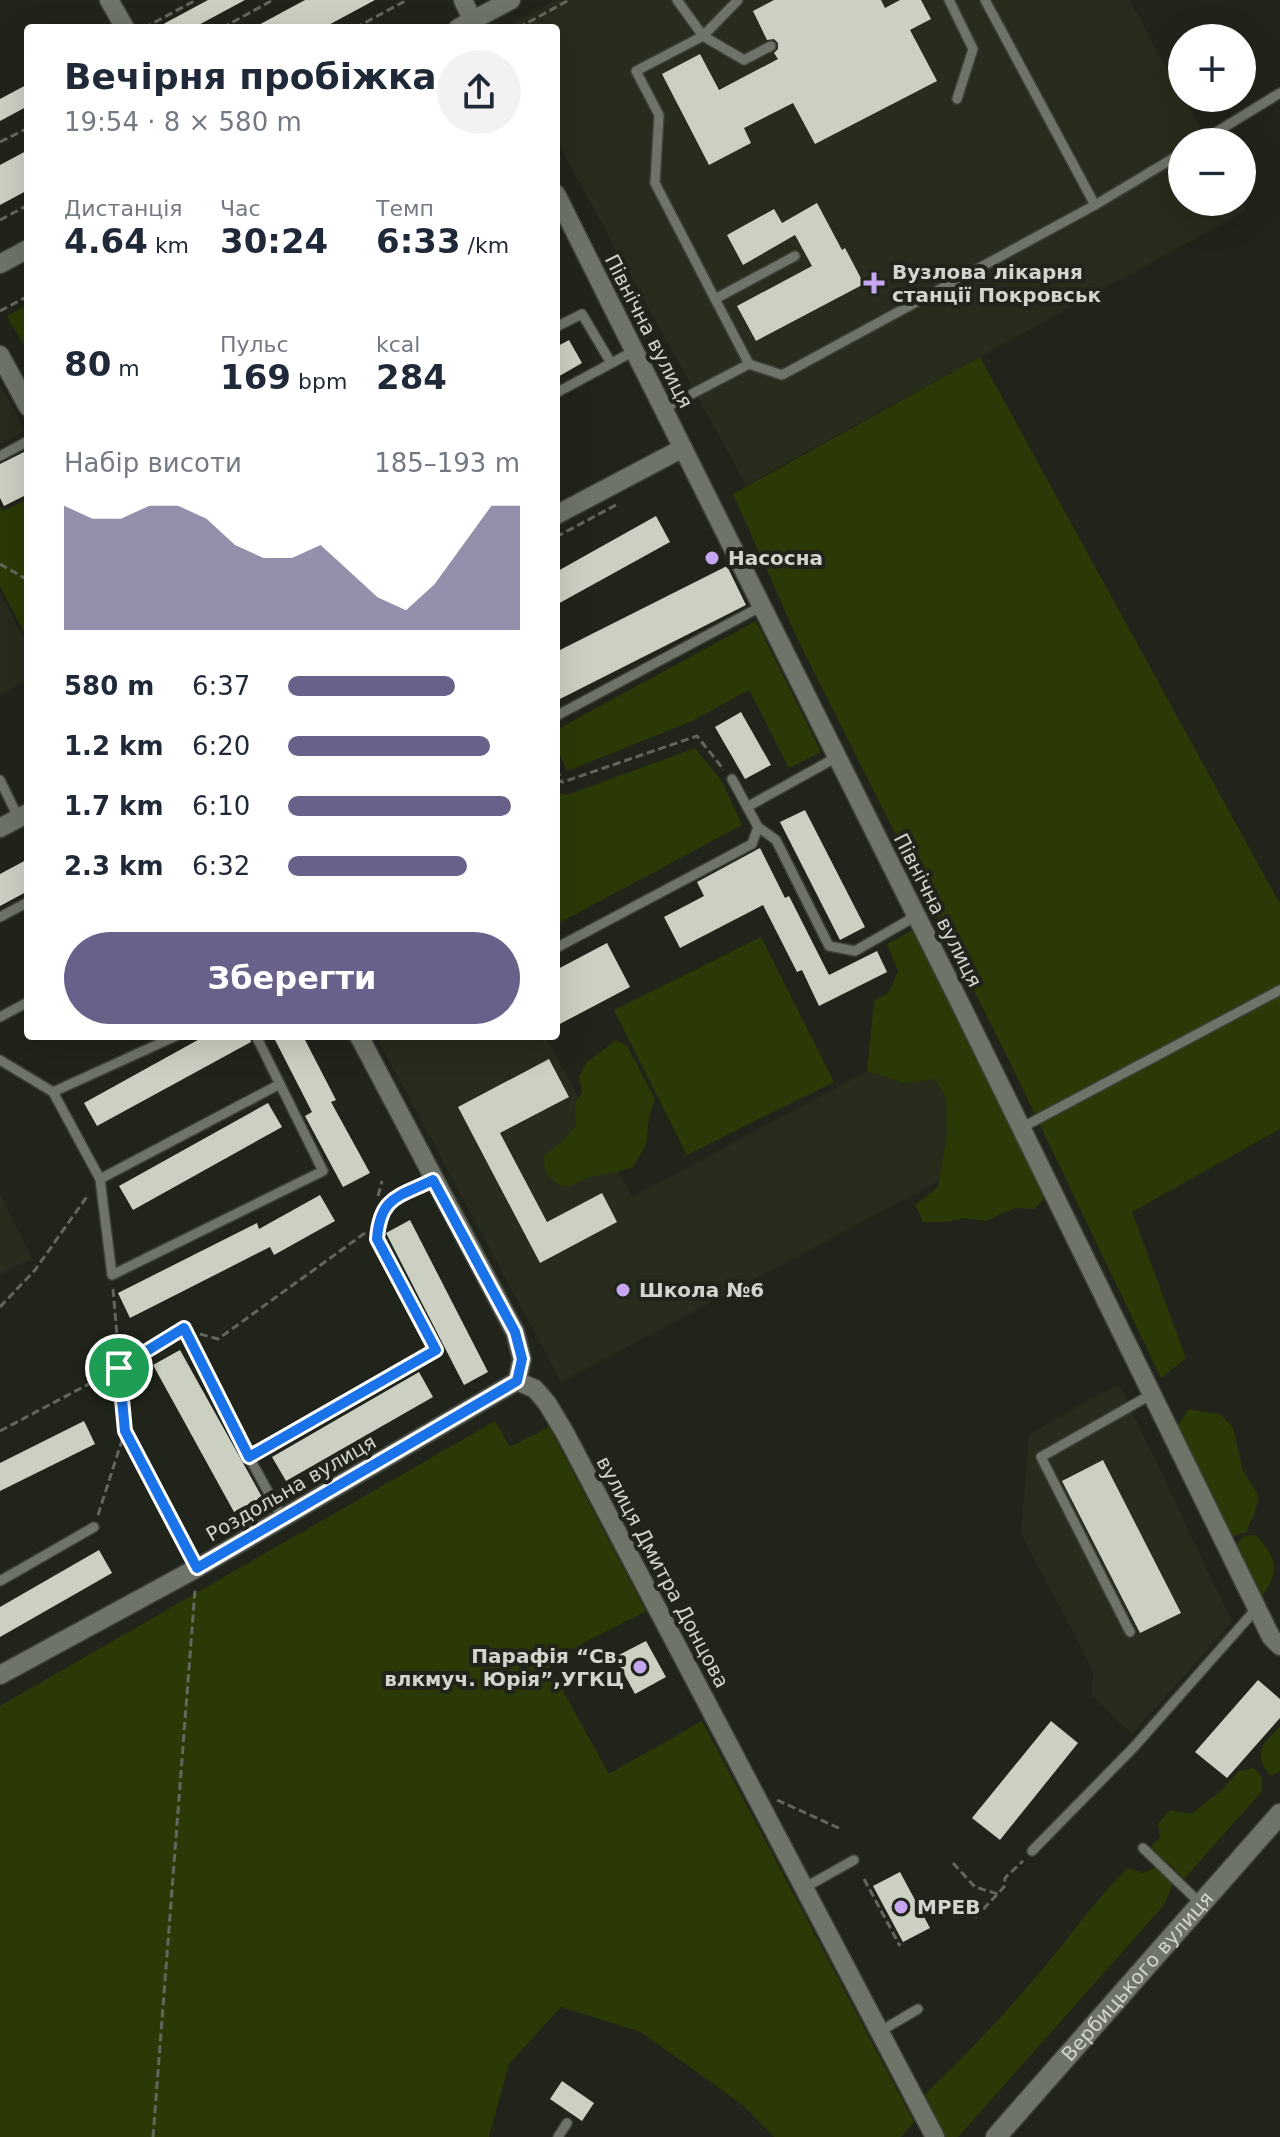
<!DOCTYPE html>
<html lang="uk">
<head>
<meta charset="utf-8">
<style>
  body { margin:0; font-family:"DejaVu Sans",sans-serif; background:#f2f2f3; color:#1f2937; height:100vh; display:flex; flex-direction:column; font-size:30px; white-space:nowrap }
  * { box-sizing:border-box; margin:0 }
  p { font-size:26px; color:#747a83 }
  .icon { flex:none; width:44px; height:44px; fill:none; stroke:currentColor; stroke-width:2; stroke-linecap:round; stroke-linejoin:round }
  .map { position:relative; flex:1; overflow:hidden }
  .details { position:absolute; left:24px; top:24px; width:536px; height:1016px; display:flex; flex-direction:column; background:#fff; border-radius:8px; box-shadow:0 8px 32px #0002 }
  .details>* { flex:none }
  .fabs { position:absolute; left:1168px; top:24px; display:grid; gap:16px }
  .fabs a { display:grid; place-items:center; width:88px; height:88px; border-radius:50%; background:#fff; box-shadow:0 8px 32px #0002; font-size:40px }
  .pin { position:absolute; display:grid; place-items:center; width:68px; height:68px; color:#fff; margin:-34px; border:4px solid #fff; border-radius:50%; box-shadow:0 2px 8px #0007 }
  .round { display:grid; place-items:center; flex:none; width:84px; height:84px; border-radius:42px; background:#f2f2f3 }
  .headline { display:flex; align-items:center; justify-content:space-between; height:136px; padding:0 40px }
  h1 { font-size:36px; font-weight:700; line-height:60px }
  .metrics { display:grid; grid-template-columns:repeat(3,1fr); gap:12px; height:136px; padding:8px 40px }
  .metrics div { display:grid; align-content:center }
  .metrics b { font-size:34px; font-weight:700 }
  .metrics small { font-size:22px; font-weight:400 }
  .metrics p { font-size:22px }
  .chart { height:224px; padding:16px 40px }
  .chart p { display:flex; justify-content:space-between }
  .chart svg { width:100%; height:144px; margin-top:8px; fill:#6a618a; opacity:.7 }
  .action { display:flex; gap:16px; margin-top:auto; padding:16px 40px }
  .action a { flex:1; height:92px; border-radius:48px; background:#6a618a; color:#fff; font-size:32px; font-weight:700; line-height:92px; text-align:center }
  ul { padding:0 40px; list-style:none; font-size:26px }
  li { display:grid; grid-template-columns:128px 96px 1fr; align-items:center; height:60px }
  li i { height:20px; border-radius:10px; background:#6a618a }
  .map>svg:first-child { display:block }
  .built { fill:#272c1c }
  .green { fill:#2b3906 }
  .building { fill:#cbd0c2 }
  .lines { fill:none; stroke-linecap:round; stroke-linejoin:round }
  .lane-casing { stroke:#3e4139; stroke-width:12 }
  .street-casing { stroke:#3e4139; stroke-width:21 }
  .secondary-casing { stroke:#3e4139; stroke-width:23 }
  .path { stroke:#64665e; stroke-width:3; stroke-dasharray:8 4; stroke-linecap:butt }
  .lane { stroke:#6f7468; stroke-width:9 }
  .street { stroke:#6f7468; stroke-width:18 }
  .secondary { stroke:#6f7468; stroke-width:20 }
  .route-casing { stroke:#fff; stroke-width:16 }
  .route { stroke:#1a73e8; stroke-width:10 }
  .poi-dot { fill:#c6a6f0; stroke:#21241a; stroke-width:3 }
  .labels { text-anchor:middle; dominant-baseline:central; stroke-width:8; stroke-linejoin:round; paint-order:stroke }
  .poi-label { font-size:20px; font-weight:bold; fill:#d2d4ce; stroke:#21241a; text-anchor:start }
  .street-label { font-size:20px; fill:#d2d4ce; stroke:#21241a }
</style>
</head>
<body>
<div class="map">
<svg width="1280" height="2137" viewBox="0 0 1280 2137">
  <rect width="100%" height="100%" fill="#21241a"/>
  <g class="built">
    <polygon points="555,0 1130,0 1182,98 1184,98 1208,142 1182,142 1182,202 1242,202 1247,210 746,485 556,140 556,28 504,28"/>
    <polygon points="0,384 25,431 0,444"/>
    <polygon points="0,592 28,647 28,680 0,695"/>
    <polygon points="937,1034 999,1149 561,1382 376,1036 545,1036 632,1197"/>
    <polygon points="0,1193 32,1259 0,1274"/>
    <polygon points="1119,1384 1232,1622 1132,1734 1092,1696 1093,1671 1021,1533 1029,1434"/>
  </g>
  <g class="green">
    <polygon points="28,304 28,353 7,316"/>
    <polygon points="980,357 1280,904 1280,1129 1132,1212 1186,1358 1161,1378 1009,1060 799,642 733,494"/>
    <polygon points="28,499 28,640 0,586 0,507 3,511"/>
    <polygon points="756,621 821,752 789,768 749,690 690,722 567,771 556,746 556,730"/>
    <polygon points="695,748 723,783 742,825 561,922 556,912 556,792 567,795"/>
    <polygon points="914,929 1039,1182 1043,1200 1034,1209 1015,1208 986,1221 965,1218 946,1222 923,1222 915,1205 938,1187 947,1135 946,1097 935,1079 905,1083 867,1071 874,1001 888,993 898,971 887,944"/>
    <polygon points="761,937 834,1082 687,1155 614,1010"/>
    <polygon points="616,1040 627,1046 655,1099 649,1118 646,1145 632,1168 587,1178 567,1187 556,1183 545,1172 544,1156 563,1141 576,1126 575,1104 582,1092 579,1077 586,1063"/>
    <polygon points="1189,1409 1221,1415 1233,1428 1243,1471 1259,1496 1254,1515 1246,1532 1231,1537 1176,1428"/>
    <polygon points="495,1421 510,1447 549,1427 646,1611 547,1662 609,1774 702,1721 914,2122 901,2137 774,2137 744,2106 641,2032 561,2007 509,2064 489,2137 0,2137 0,1706"/>
    <path d="M1256,1535c21,24 24,34 7,60l-6,-4 -21,-46 8,-9z"/>
    <path d="M1280,1727v44l-10,5c-18,-24 -8,-31 10,-49z"/>
    <polygon points="1254,1768 1262,1777 1262,1791 1183,1880 1171,1865 1149,1849 1160,1837 1158,1824 1170,1810 1191,1814 1221,1791 1239,1771"/>
    <path d="M1156,1867l12,6 4,13 -8,19 -206,232h-14l-22,-40c42,-40 82,-82 119,-126 29,-34 54,-72 87,-103l15,5z"/>
  </g>
  <g class="building">
    <polygon points="208,0 245,0 193,28 156,28"/>
    <polygon points="305,0 375,0 323,28 253,28"/>
    <polygon points="774,0 881,0 885,8 900,0 921,0 931,19 910,30 937,81 815,144 793,103 744,128 751,143 709,165 662,74 700,54 719,90 778,59 774,53 778,49 778,43 774,39 767,40 753,11"/>
    <polygon points="28,84 28,106 0,121 0,99"/>
    <polygon points="28,150 28,190 0,205 0,165"/>
    <polygon points="817,203 842,250 845,248 864,284 756,341 737,306 812,266 795,235 743,265 727,235 774,209 782,223"/>
    <polygon points="569,340 582,363 556,378 556,347"/>
    <polygon points="24,452 28,460 28,494 4,506 0,498 0,464"/>
    <polygon points="656,516 670,542 556,605 556,572"/>
    <polygon points="727,566 746,605 556,701 556,652"/>
    <polygon points="741,712 771,765 745,779 715,727"/>
    <polygon points="805,810 865,927 840,940 780,822"/>
    <polygon points="760,848 785,898 789,896 829,975 877,951 887,972 819,1006 802,970 797,972 763,905 680,948 664,917 704,896 697,882"/>
    <polygon points="28,859 28,891 0,906 0,874"/>
    <polygon points="607,943 630,987 556,1026 556,970"/>
    <polygon points="205,1036 249,1036 251,1042 97,1126 84,1103"/>
    <polygon points="273,1036 303,1036 336,1100 331,1102 370,1173 343,1187 305,1116 312,1112"/>
    <polygon points="549,1059 569,1097 500,1133 547,1222 602,1193 617,1222 540,1263 458,1107"/>
    <polygon points="268,1103 282,1127 133,1210 119,1186"/>
    <polygon points="320,1195 335,1221 274,1255 270,1247 130,1318 118,1293 257,1223 259,1229"/>
    <polygon points="410,1220 488,1372 464,1385 386,1233"/>
    <polygon points="180,1350 262,1497 234,1512 153,1365"/>
    <polygon points="419,1372 433,1397 286,1481 272,1457"/>
    <polygon points="84,1421 95,1444 0,1491 0,1463"/>
    <polygon points="1103,1460 1181,1613 1140,1633 1062,1481"/>
    <polygon points="99,1550 112,1573 0,1637 0,1607"/>
    <polygon points="646,1641 666,1677 635,1694 615,1657"/>
    <polygon points="1258,1680 1280,1699 1280,1718 1227,1778 1195,1752"/>
    <polygon points="1051,1721 1078,1743 1000,1840 972,1818"/>
    <polygon points="900,1872 930,1928 903,1942 873,1886"/>
    <polygon points="562,2081 594,2103 582,2121 550,2099"/>
  </g>
  <g class="lines">
    <defs>
      <g id="lane">
        <polyline points="677,0 703,36 738,0"/>
        <polyline points="949,0 973,49 957,99"/>
        <polyline points="1200,142 1280,93"/>
        <polyline points="1095,205 1182,153"/>
        <polyline points="715,299 655,183 659,115 636,71 703,36 744,60 771,46"/>
        <polyline points="556,327 582,314 611,363"/>
        <polyline points="749,364 715,299 795,256"/>
        <polyline points="556,393 634,351"/>
        <polyline points="663,409 749,364 782,375 1095,205 985,0"/>
        <polyline points="0,456 28,441"/>
        <polyline points="556,716 762,606"/>
        <polyline points="732,779 758,827 776,840 829,946 855,951 916,916"/>
        <polyline points="0,780 19,819"/>
        <polyline points="747,807 837,757"/>
        <polyline points="0,917 28,902"/>
        <polyline points="556,948 752,844 758,827"/>
        <polyline points="0,1017 28,1002"/>
        <polyline points="0,1060 53,1092 100,1179 112,1275 323,1171 256,1036"/>
        <polyline points="53,1092 176,1036"/>
        <polyline points="1021,1128 1280,990"/>
        <polyline points="100,1179 280,1084"/>
        <polyline points="184,1328 249,1457"/>
        <path d="M283,1519l-34,-62 187,-107 -59,-111c3,-43 22,-42 56,-59"/>
        <polyline points="0,1581 94,1527"/>
        <polyline points="1130,1632 1041,1457 1152,1394"/>
        <polyline points="1143,1848 1201,1904"/>
        <polyline points="1032,1851 1134,1747 1257,1608"/>
        <polyline points="804,1888 854,1860"/>
        <polyline points="879,2032 918,2009"/>
        <polyline points="558,2137 567,2123"/>
      </g>
      <g id="street">
        <polyline points="109,0 125,28"/>
        <polyline points="463,0 476,28"/>
        <polyline points="458,28 511,0"/>
        <polyline points="556,194 959,1001 1271,1637 1280,1646"/>
        <polyline points="0,264 28,249"/>
        <polyline points="0,355 28,407"/>
        <polyline points="556,515 683,448"/>
        <polyline points="0,828 28,813"/>
        <polyline points="359,1036 515,1332 522,1359 517,1381 535,1389 547,1403 565,1433 935,2137"/>
        <polyline points="0,1675 197,1568 517,1381"/>
      </g>
      <g id="secondary">
        <path id="s1" d="M996,2137l284,-323"/>
      </g>
    </defs>
    <use href="#lane" class="lane-casing"/>
    <use href="#street" class="street-casing"/>
    <use href="#secondary" class="secondary-casing"/>
    <g class="path">
      <polyline points="144,28 196,0"/>
      <polyline points="222,28 273,0"/>
      <polyline points="355,28 407,0"/>
      <polyline points="518,28 569,0"/>
      <polyline points="0,142 28,128"/>
      <polyline points="0,220 28,205"/>
      <polyline points="0,311 28,296"/>
      <polyline points="556,537 616,505"/>
      <polyline points="0,564 28,580"/>
      <polyline points="556,769 562,780"/>
      <polyline points="556,780 563,782 697,736 724,770"/>
      <polyline points="378,1196 382,1181"/>
      <polyline points="113,1289 125,1431 189,1553"/>
      <polyline points="0,1307 35,1270 88,1195"/>
      <polyline points="200,1334 218,1339 365,1233"/>
      <polyline points="0,1431 119,1368 175,1334"/>
      <polyline points="98,1515 125,1431"/>
      <polyline points="777,1800 841,1829"/>
      <polyline points="953,1863 975,1887 998,1894"/>
      <polyline points="864,1879 900,1946"/>
      <polyline points="975,1918 1004,1887 1005,1878 1023,1861"/>
      <polyline points="153,2137 195,1590"/>
    </g>
    <use href="#lane" class="lane"/>
    <use href="#street" class="street"/>
    <use href="#secondary" class="secondary"/>
  </g>
  <g class="lines">
    <defs>
      <path id="route" d="M433,1180l82,152 7,27 -5,22 -320,187 -72,-137 -6,-63 65,-40 65,129 187,-107 -59,-111c3,-43 22,-42 56,-59z"/>
    </defs>
    <use href="#route" class="route-casing"/>
    <use href="#route" class="route"/>
  </g>
  <g class="poi-dot">
    <path d="M870 271h8v8h8v8h-8v8h-8v-8h-8v-8h8z"/>
    <circle cx="712" cy="558" r="8"/>
    <circle cx="623" cy="1290" r="8"/>
    <circle cx="640" cy="1667" r="8"/>
    <circle cx="901" cy="1907" r="8"/>
  </g>
  <g class="labels">
    <g class="poi-label">
      <text x="892" y="272">Вузлова лікарня<tspan x="892" dy="23">станції Покровськ</tspan></text>
      <text x="728" y="558">Насосна</text>
      <text x="639" y="1290">Школа №6</text>
      <text x="624" y="1656" text-anchor="end">Парафія “Св.<tspan x="624" dy="23">влкмуч. Юрія”,УГКЦ</tspan></text>
      <text x="917" y="1907">МРЕВ</text>
    </g>
    <g class="street-label">
      <text transform="translate(649 331) rotate(63)">Північна вулиця</text>
      <text transform="translate(938 910) rotate(63)">Північна вулиця</text>
      <text transform="translate(291 1488) rotate(-30)">Роздольна вулиця</text>
      <text transform="translate(663 1572) rotate(62)">вулиця Дмитра Донцова</text>
      <text stroke="none"><textPath href="#s1" startOffset="214">Вербицького вулиця</textPath></text>
    </g>
  </g>
</svg>
<div class="fabs">
<a>+</a>
<a>−</a>
</div>
<div class="pin" style="left:119px;top:1368px;background:#1e9e55"><svg class="icon" aria-label="arrive" viewBox="0 0 24 24"><path d="M6 21V4h12l-3 4 3 4H6"/></svg></div>
<section class="details">
<div class="headline"><div><h1>Вечірня пробіжка</h1><p>19:54 · 8 × 580 m</p></div><a class="round"><svg class="icon" aria-label="share" viewBox="0 0 24 24"><path d="M12 15V3M7 8l5-5 5 5M5 13v7h14v-7"/></svg></a></div>
<div class="metrics">
<div><p>Дистанція</p><b>4.64<small> km</small></b></div>
<div><p>Час</p><b>30:24</b></div>
<div><p>Темп</p><b>6:33<small> /km</small></b></div>
</div>
<div class="metrics">
<div><b>80<small> m</small></b></div>
<div><p>Пульс</p><b>169<small> bpm</small></b></div>
<div><p>kcal</p><b>284</b></div>
</div>
<div class="chart"><p><span>Набір висоти</span>185–193 m</p>
<svg viewBox="0 0 160 44" preserveAspectRatio="none"><path d="M0 44V6L10 10L20 10L30 6L40 6L50 10L60 18L70 22L80 22L90 18L100 26L110 34L120 38L130 30L140 18L150 6L160 6V44z"/></svg>
</div>
<ul>
<li><b>580 m</b>6:37<i style="width:72%"></i></li>
<li><b>1.2 km</b>6:20<i style="width:87%"></i></li>
<li><b>1.7 km</b>6:10<i style="width:96%"></i></li>
<li><b>2.3 km</b>6:32<i style="width:77%"></i></li>
</ul>
<div class="action"><a>Зберегти</a></div>
</section>
</div>
</body>
</html>
